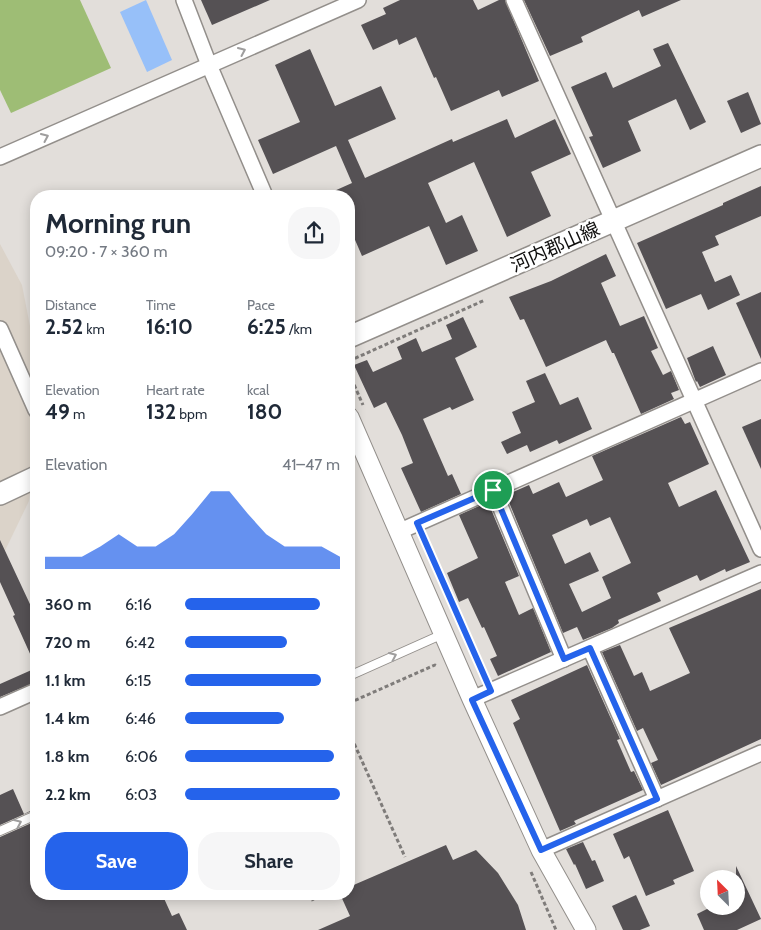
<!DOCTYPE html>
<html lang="en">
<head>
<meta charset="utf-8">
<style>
  body { margin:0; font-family:Cabin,"Noto Sans JP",sans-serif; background:#f6f6f7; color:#1f2937; height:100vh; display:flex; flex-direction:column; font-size:19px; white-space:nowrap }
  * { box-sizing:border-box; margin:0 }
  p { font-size:16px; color:#747a83 }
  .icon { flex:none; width:28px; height:28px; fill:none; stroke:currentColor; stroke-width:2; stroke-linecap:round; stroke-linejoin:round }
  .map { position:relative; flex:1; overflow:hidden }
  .sheet { position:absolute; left:30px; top:190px; width:325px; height:710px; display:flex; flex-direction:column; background:#fff; border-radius:20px; box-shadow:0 2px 12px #0003 }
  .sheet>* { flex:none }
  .needle { width:32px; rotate:336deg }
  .fabs { position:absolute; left:700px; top:870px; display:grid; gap:10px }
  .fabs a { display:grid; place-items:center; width:45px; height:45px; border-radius:50%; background:#fff; box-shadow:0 2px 12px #0003; font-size:25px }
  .pin { position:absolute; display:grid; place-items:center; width:42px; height:42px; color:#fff; margin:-21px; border:2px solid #fff; border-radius:50%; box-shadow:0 1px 5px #0007 }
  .round { display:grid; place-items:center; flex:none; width:52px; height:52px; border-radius:20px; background:#f6f6f7 }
  .overview { display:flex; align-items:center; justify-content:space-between; height:85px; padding:0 15px }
  h1 { font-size:28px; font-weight:700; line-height:38px }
  .figures { display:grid; grid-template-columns:repeat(3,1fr); gap:8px; height:85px; padding:5px 15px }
  .figures div { display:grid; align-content:center }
  .figures b { font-size:21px; font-weight:700 }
  .figures small { font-size:14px; font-weight:400 }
  .figures p { font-size:14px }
  .chart { height:140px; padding:10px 15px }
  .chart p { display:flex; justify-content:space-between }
  .chart svg { width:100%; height:90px; margin-top:5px; fill:#2563eb; opacity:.7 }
  .button { display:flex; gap:10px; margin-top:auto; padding:10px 15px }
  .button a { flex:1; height:58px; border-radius:20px; background:#2563eb; color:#fff; font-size:20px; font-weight:700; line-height:58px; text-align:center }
  .button a+a { background:#f6f6f7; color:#1f2937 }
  ul { padding:0 15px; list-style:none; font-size:16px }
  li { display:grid; grid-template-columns:80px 60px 1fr; align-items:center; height:38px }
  li i { height:12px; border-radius:6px; background:#2563eb }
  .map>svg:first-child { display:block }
  .built { fill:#dbd3c9 }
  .green { fill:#9ebd75 }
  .water { fill:#97c0f9 }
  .building { fill:#555154; fill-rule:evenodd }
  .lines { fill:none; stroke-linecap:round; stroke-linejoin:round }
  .service-casing { stroke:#938f8b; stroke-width:10 }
  .minor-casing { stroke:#938f8b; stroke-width:18 }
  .tertiary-casing { stroke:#938f8b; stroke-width:21 }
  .secondary-casing { stroke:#938f8b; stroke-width:24 }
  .path { stroke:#7f7c7a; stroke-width:3; stroke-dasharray:4 2.5; stroke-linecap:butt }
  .service { stroke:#fff; stroke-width:8 }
  .minor { stroke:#fff; stroke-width:15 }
  .tertiary { stroke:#fff; stroke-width:19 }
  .secondary { stroke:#fff; stroke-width:21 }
  .oneway { stroke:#9f9e9e }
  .route-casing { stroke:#fff; stroke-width:10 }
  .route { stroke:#2563eb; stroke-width:6 }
  .labels { text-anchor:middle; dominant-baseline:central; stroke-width:5; stroke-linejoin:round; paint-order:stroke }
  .street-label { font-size:19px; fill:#0e0d0c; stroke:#fff }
</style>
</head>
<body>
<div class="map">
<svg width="761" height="930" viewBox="0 0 761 930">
  <rect width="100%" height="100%" fill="#e2deda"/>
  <polygon class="built" points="0,244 22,285 36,357 36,443 29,501 0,561"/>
  <polygon class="green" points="0,0 80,0 111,68 11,113 0,90"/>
  <polygon class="water" points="146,0 172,60 147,72 120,12"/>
  <g class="building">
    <polygon points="201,0 270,0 212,25"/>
    <polygon points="400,0 473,0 478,10 499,0 505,0 539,81 502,97 499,90 451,111 436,77 434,78 416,37 399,45 397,39 373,50 361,25 386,14 383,8"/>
    <polygon points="524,0 681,0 642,17 639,10 581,37 583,42 550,56"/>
    <polygon points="668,43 706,122 690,130 676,99 628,121 641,151 603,168 589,137 593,136 571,87 606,72 613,88 661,66 653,49"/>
    <polygon points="310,49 335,106 381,86 396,119 348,140 365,178 452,139 453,142 507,119 515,138 555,119 571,154 531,172 551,216 507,237 474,162 428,183 446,223 462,215 478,251 446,265 429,226 362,256 349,226 349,196 323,196 352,183 336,146 273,174 258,140 300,122 275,65"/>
    <polygon points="748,92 761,124 741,133 727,101"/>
    <polygon points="761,186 761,216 715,236 719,245 702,252 715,282 731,275 740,295 708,310 701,294 666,309 637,243 723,205 723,203"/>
    <polygon points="606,254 616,276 601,283 620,326 644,316 658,348 651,351 663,375 671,371 679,390 671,393 674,399 641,414 614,353 612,353 606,340 546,367 524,319 520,320 509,297 551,281"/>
    <polygon points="761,292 761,359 736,303"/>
    <polygon points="463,317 477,347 455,358 474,400 452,410 450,407 423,419 448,476 452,474 461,494 421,512 401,468 413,463 402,435 386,402 374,408 354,365 367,360 373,372 402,359 397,347 416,338 422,352 452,339 446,325"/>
    <polygon points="713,346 726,375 700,387 697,381 696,382 687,358"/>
    <polygon points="545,373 560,405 578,397 592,429 559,444 557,440 530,452 527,445 507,454 501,442 521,433 512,412 535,402 526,381"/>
    <path d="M681,417l4,7 5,-2 19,42 -41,19 11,24 37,-17 34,72 -24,10 -1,-3 -25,12 -3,-6 -40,18 4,8 -43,19 1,3 -7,5 -29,12 -6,-13 -14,6 -57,-138 23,-10 4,9 26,-12 7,15 37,-17 -11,-24zM610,517l21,46 -29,14 9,21 -29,14 -13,-28 30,-13 -9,-19 -25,12 -13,-29 35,-16 3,7z"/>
    <polygon points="761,419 761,469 742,427"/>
    <polygon points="488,502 519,576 505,582 519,615 533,608 551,652 498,676 490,659 497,656 484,627 482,628 468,598 459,602 447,573 478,558 459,515"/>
    <polygon points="0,540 36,617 36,667 13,616 15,615 0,582"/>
    <polygon points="761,589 761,739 661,785 651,763 658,760 643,728 637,731 602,652 620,645 634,676 642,672 650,691 690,673 669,628"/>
    <polygon points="587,665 620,739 617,740 631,772 634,771 643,790 574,821 576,824 560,831 513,723 520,719 511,700"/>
    <polygon points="36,668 36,682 0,697 0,684"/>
    <polygon points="13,789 24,814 36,808 36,809 0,825 0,795"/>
    <polygon points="668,810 694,871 673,880 675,884 646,896 629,856 624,859 613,834"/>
    <polygon points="36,821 36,894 162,894 172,916 179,913 187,930 0,930 0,837"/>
    <polygon points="583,842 592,861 595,860 604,881 586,889 575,864 574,865 566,849"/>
    <polygon points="446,845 453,860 476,850 498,873 518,905 526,930 318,930 350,916 340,894 349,894 349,887"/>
    <polygon points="736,866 761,919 737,930 704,930 697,914 713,906 736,906"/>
    <polygon points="636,895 650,926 640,930 623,930 612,906"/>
  </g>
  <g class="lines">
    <defs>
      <g id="service">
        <polyline points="349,676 443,634"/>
        <polyline points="0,831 36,815"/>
      </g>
      <g id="minor">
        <polyline points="184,0 209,65 265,196"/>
        <polyline points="514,0 761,549"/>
        <polyline points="0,157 358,0"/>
        <polyline points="0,329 36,410"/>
        <polyline points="493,489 564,659"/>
        <polyline points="398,532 761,371"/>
        <polyline points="590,648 657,799"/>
        <polyline points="472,699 761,573"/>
        <polyline points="0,707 36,691"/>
        <polyline points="541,850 761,753"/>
      </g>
      <polyline id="tertiary" points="349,417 472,699 541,850 586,930"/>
      <g id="secondary">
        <polyline points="349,337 761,156"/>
        <polyline points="0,494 36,477"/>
      </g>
    </defs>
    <use href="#service" class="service-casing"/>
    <use href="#minor" class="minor-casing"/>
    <use href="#tertiary" class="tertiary-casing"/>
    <use href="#secondary" class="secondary-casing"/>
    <g class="path">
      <polyline points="349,361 485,300"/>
      <polyline points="349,373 363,405"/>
      <polyline points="442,580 485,677"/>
      <polyline points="349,703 435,665 437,666"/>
      <polyline points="349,732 405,857"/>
      <polyline points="531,872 556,930"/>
      <polyline points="310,894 313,901"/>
    </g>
    <use href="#service" class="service"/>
    <use href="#minor" class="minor"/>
    <use href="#tertiary" class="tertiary"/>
    <use href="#secondary" class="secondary"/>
  </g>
  <defs><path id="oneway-chevron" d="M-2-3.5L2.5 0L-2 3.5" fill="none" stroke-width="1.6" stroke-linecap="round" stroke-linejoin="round" transform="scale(1.25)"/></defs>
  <g class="oneway">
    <use href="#oneway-chevron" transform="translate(242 51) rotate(-24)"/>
    <use href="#oneway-chevron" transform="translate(45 137) rotate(-24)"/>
    <use href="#oneway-chevron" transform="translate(393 656) rotate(-24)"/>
    <use href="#oneway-chevron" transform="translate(18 823) rotate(-24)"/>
  </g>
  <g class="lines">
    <defs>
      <polygon id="route" points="493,490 564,659 590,648 657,799 541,850 472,700 491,691 417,523"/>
    </defs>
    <use href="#route" class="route-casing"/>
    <use href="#route" class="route"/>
  </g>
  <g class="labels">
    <g class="street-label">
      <text transform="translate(555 247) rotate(-24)">河内郡山線</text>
    </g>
  </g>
</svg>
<div class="fabs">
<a><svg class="needle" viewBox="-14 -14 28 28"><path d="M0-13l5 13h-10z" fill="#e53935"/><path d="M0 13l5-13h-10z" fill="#747a83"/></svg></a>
</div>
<div class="pin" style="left:493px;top:490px;background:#1e9e55"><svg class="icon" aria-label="arrive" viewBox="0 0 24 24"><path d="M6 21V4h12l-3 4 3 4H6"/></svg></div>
<section class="sheet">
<div class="overview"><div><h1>Morning run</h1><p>09:20 · 7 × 360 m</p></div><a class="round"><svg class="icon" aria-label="share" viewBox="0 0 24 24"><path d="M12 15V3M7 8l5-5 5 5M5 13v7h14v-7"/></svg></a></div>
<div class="figures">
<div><p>Distance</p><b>2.52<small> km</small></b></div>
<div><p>Time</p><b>16:10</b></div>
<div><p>Pace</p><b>6:25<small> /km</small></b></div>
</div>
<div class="figures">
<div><p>Elevation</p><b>49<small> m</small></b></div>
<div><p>Heart rate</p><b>132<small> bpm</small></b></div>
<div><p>kcal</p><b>180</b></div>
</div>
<div class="chart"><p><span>Elevation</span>41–47 m</p>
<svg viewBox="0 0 160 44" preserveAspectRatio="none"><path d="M0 44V38L10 38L20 38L30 33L40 27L50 33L60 33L70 27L80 17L90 6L100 6L110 17L120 27L130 33L140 33L150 33L160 38V44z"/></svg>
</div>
<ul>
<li><b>360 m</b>6:16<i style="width:87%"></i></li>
<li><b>720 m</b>6:42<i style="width:66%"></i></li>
<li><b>1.1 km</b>6:15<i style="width:88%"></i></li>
<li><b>1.4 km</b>6:46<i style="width:64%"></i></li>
<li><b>1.8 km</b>6:06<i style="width:96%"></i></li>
<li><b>2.2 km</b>6:03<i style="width:100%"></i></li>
</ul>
<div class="button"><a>Save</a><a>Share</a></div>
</section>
</div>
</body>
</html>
